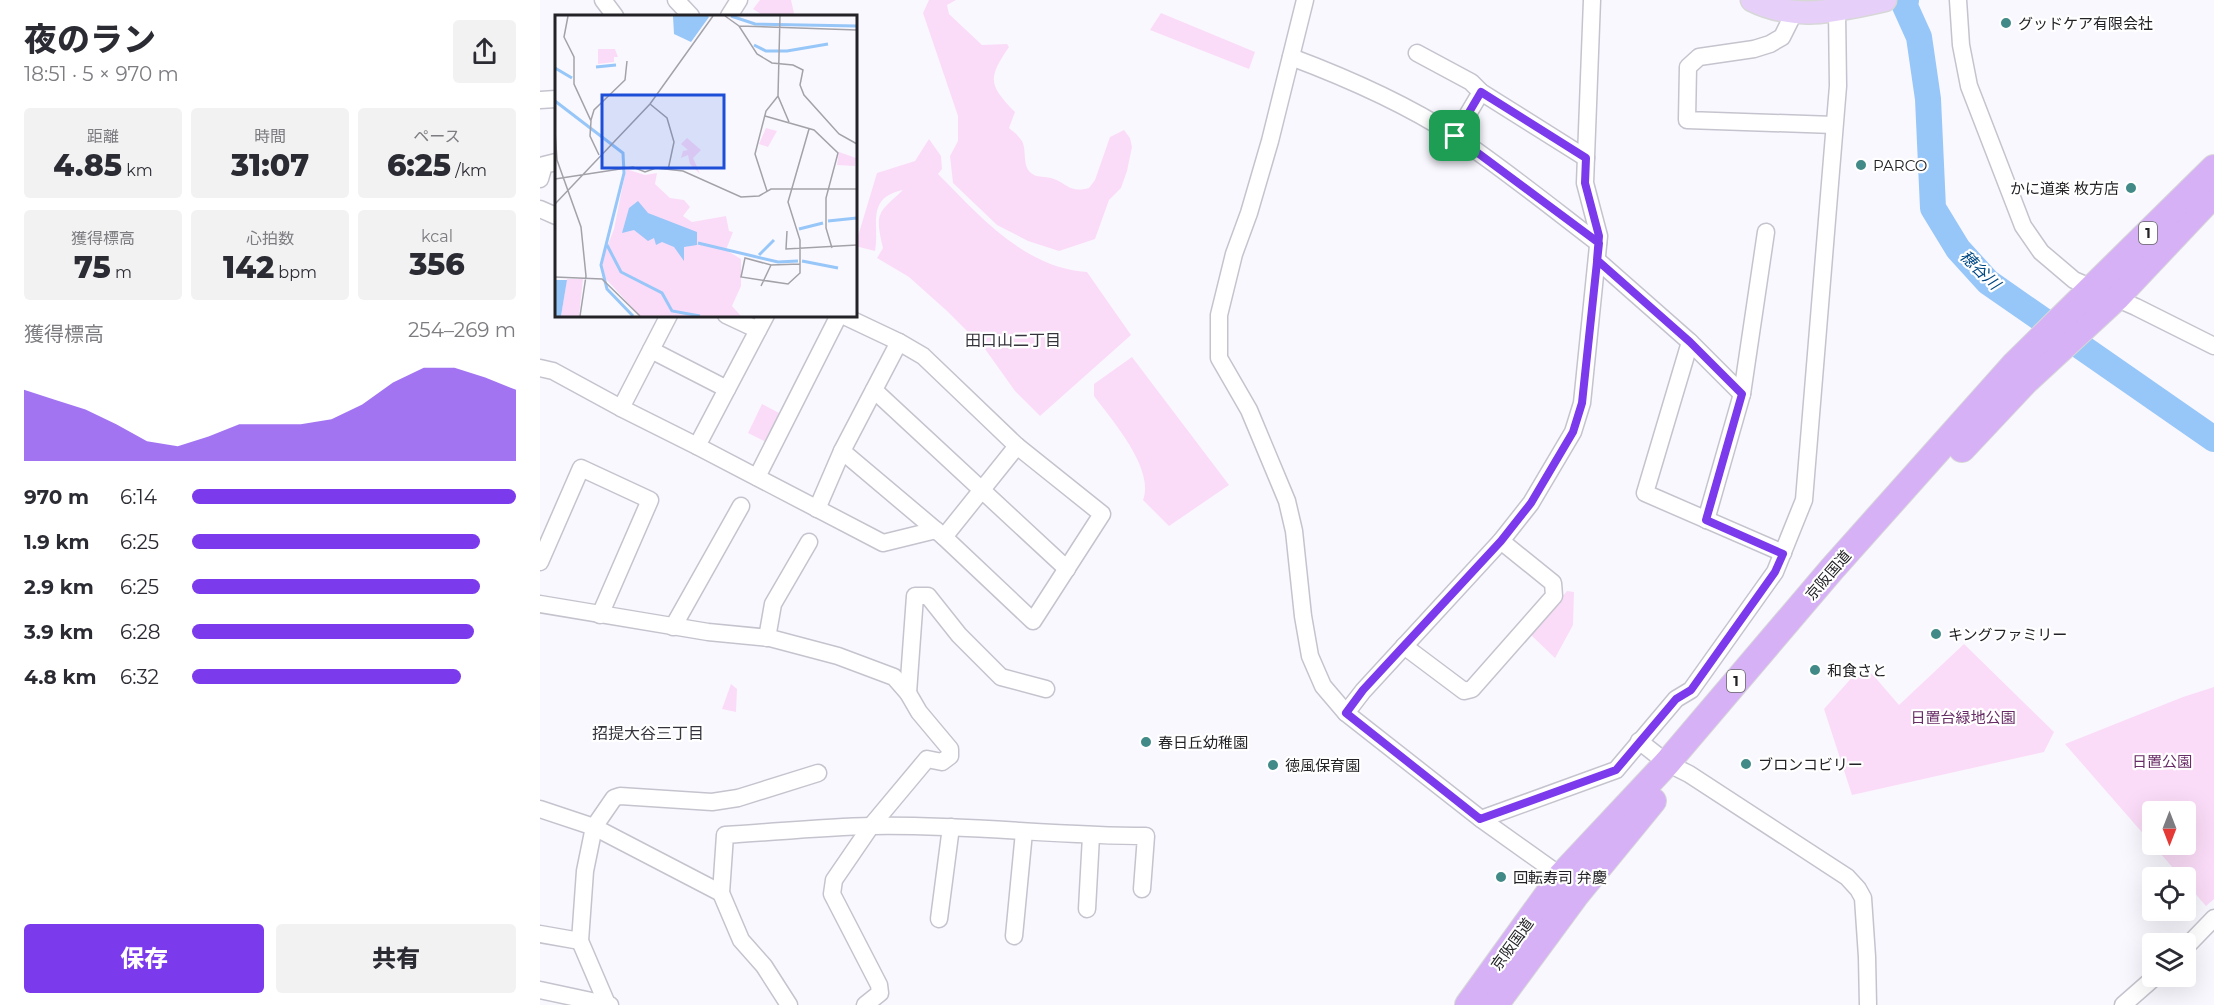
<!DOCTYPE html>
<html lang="ja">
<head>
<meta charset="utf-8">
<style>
  body { margin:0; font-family:Montserrat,"Noto Sans JP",sans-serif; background:#f2f2f3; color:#2b2b33; height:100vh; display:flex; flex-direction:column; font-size:22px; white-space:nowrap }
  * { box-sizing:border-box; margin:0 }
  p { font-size:20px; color:#7c7c81 }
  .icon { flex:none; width:33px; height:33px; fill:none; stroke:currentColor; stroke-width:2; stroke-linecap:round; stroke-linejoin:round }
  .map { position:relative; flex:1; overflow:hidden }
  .sheet { display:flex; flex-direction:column; background:#fff; width:540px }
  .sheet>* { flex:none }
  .needle { width:39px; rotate:180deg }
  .controls { position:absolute; left:1602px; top:801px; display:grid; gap:12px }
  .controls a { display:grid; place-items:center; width:54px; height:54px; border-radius:6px; background:#fff; box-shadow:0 6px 24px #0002; font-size:30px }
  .pin { position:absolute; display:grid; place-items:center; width:51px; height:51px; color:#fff; margin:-26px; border-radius:12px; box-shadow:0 3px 9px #0006 }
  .round { display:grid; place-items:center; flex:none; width:63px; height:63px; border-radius:6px; background:#f2f2f3 }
  .overview { display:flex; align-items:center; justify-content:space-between; height:102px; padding:0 24px }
  h1 { font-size:33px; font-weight:800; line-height:45px }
  .figures { display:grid; grid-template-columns:repeat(3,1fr); gap:9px; height:102px; padding:6px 24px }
  .figures div { display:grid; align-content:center; border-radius:6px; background:#f2f2f3; text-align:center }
  .figures b { font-size:30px; font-weight:800 }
  .figures small { font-size:16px; font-weight:400 }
  .figures p { font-size:16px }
  .chart { height:168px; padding:12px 24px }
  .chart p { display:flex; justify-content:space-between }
  .chart svg { width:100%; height:108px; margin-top:6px; fill:#7c3aed; opacity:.7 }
  .button { display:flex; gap:12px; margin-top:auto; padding:12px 24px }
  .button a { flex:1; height:69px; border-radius:6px; background:#7c3aed; color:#fff; font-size:24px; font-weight:800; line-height:69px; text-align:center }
  .button a+a { background:#f2f2f3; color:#2b2b33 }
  ul { padding:0 24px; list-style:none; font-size:20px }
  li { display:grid; grid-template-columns:96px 72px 1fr; align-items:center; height:45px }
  li i { height:15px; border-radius:8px; background:#7c3aed }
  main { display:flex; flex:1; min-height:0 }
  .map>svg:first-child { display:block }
  .green { fill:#fbdcf8; fill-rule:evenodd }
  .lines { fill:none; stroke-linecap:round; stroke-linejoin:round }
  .river { stroke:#97c6f8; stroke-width:26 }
  .minor-casing { stroke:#c5c4ce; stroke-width:19 }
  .major-casing { stroke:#d7d7d8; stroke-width:25 }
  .highway-casing { stroke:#d7d7d8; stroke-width:28 }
  .minor { stroke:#fff; stroke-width:16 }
  .major { stroke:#e6d0f9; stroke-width:22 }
  .highway { stroke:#d6b1f5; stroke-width:26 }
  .route-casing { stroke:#fff; stroke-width:12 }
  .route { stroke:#7c3aed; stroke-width:8 }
  .poi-dot { fill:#428a87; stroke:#fff; stroke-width:2 }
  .labels { text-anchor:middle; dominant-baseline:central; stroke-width:4.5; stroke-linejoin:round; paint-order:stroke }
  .shield { fill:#fff; stroke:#656467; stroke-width:1.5 }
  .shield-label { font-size:14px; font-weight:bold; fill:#232226 }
  .poi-label { font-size:15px; fill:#232226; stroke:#fff; text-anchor:start }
  .street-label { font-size:15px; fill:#232226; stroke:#fff }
  .park-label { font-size:15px; fill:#682c66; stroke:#fff }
  .water-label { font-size:16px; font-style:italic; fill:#004984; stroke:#fff }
  .neighbourhood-label { font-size:16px; fill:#34343c; stroke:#fff }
  .inset-river { fill:none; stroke:#97c6f8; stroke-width:3 }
  .inset-road { fill:none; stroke:#a3a2a8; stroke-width:1.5 }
  .view { fill:#1d4ed8; fill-opacity:0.15; stroke:#1d4ed8; stroke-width:3 }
  .inset-edge { fill:none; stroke:#232226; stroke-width:3 }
</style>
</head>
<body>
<main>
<section class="sheet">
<div class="overview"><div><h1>夜のラン</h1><p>18:51 · 5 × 970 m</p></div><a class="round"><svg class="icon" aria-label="share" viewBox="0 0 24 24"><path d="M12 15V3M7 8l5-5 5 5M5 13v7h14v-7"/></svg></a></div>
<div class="figures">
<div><p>距離</p><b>4.85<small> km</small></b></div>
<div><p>時間</p><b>31:07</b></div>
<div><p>ペース</p><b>6:25<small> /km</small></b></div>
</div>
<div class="figures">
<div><p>獲得標高</p><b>75<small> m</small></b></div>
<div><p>心拍数</p><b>142<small> bpm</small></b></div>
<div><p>kcal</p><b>356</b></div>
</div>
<div class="chart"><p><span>獲得標高</span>254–269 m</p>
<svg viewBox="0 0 160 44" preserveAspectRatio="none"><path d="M0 44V15L10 19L20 23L30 29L40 36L50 38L60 34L70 29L80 29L90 29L100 27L110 21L120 12L130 6L140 6L150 10L160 15V44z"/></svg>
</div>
<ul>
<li><b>970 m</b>6:14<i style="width:100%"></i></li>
<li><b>1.9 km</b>6:25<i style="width:89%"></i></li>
<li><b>2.9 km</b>6:25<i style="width:89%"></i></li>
<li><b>3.9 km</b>6:28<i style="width:87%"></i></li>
<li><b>4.8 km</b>6:32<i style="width:83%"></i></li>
</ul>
<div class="button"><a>保存</a><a>共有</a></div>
</section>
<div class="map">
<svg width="1674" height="1005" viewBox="0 0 1674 1005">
  <rect width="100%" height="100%" fill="#f9f8ff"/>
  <g class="green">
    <polygon points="220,0 251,0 254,13 251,16 224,16 213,9"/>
    <path d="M389,0h27l-9,5 2,9 33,31 25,-1 2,3c-22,32 -20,38 6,65l-6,16c5,4 10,8 13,13 5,9 0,25 9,32 5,5 16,3 23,6 15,6 16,14 35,9l6,-8 15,-43 14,-7 6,8 2,9 -5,24 -6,17 -12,12 -14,39 -36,12 -31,-10 -31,-16 -44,-42 -3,-27 8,-15v-25l-35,-103z"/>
    <polygon points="621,13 715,52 709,69 610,30"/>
    <path d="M389,139l12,17 1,13 -4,5c41,41 86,94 149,98l44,63 -91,81 -25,-25 -30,-42 -38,-38 -38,-34 -32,-19 6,-10c-9,-37 -4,-35 20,-58 -38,8 -23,35 -28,61l-20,-5 22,-73 38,-12z"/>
    <path d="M592,357l97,128 -60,41 -26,-26c12,-31 -31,-80 -49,-104v-12z"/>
    <polygon points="222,404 243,415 228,443 208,433"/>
    <polygon points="1027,591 1034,592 1033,625 1015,658 991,635"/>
    <polygon points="1424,644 1514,732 1504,752 1312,795 1284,709 1322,666 1334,676 1359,705"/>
    <polygon points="191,684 197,689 196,712 182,709"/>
    <path d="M1674,687v212l-8,7 -20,-23v-5l-5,-1 -116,-133 118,-47zM1612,812h34v32h-34z"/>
  </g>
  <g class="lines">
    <polyline class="river" points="1366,0 1365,6 1379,37 1388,99 1393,208 1418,249 1448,282 1674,439"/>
    <defs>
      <g id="minor">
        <polyline points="63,0 75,16"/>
        <polyline points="136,0 151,16"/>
        <polyline points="765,0 730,141 709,213 694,254 679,315 679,358 709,410 747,501 754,531 763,616 770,656 783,686 806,713 941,819 1021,876"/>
        <polyline points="1418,0 1421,45 1429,86 1483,226 1501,252 1534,280 1596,307 1674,346"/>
        <polyline points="1254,13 1242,37 1230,44 1214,49 1159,57 1148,67 1147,120 1294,125"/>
        <polyline points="189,16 199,0"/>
        <polyline points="877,53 931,82 941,92 1046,158"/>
        <path d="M751,57c56,21 113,46 164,79 49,33 96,71 143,107"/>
        <polyline points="0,100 16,99"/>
        <polyline points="915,136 941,92"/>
        <polyline points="0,179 4,165 16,162"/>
        <polyline points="0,209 16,216"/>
        <polyline points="1057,260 1150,342 1202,394"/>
        <polyline points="129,315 81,408 157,446 343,543 396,530"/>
        <polyline points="186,315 218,330"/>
        <polyline points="1150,342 1105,493 1243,553"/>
        <polyline points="111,350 187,389"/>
        <polyline points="0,368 13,371 81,408"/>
        <polyline points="334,390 527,569"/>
        <polyline points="157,446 226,315"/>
        <polyline points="302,451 404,537 493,621 562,514 477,446 383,356 359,342 302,315"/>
        <polyline points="217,477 299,315"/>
        <polyline points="277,509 302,451 359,342"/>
        <polyline points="1166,520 1202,394 1226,232"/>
        <polyline points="404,537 477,446"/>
        <polyline points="0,562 41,468 110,500 60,615"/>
        <polyline points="0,604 168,632 230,638 298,656 354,677 368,693 379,712 410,749 410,756 402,762 387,759 331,826 294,880 292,894 339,985 340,993 325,1005"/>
        <polyline points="133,627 201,506"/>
        <polyline points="227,638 233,604 269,542"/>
        <polyline points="864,646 924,691 932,689 1014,596 1013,583 961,541"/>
        <polyline points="368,693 375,596 388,596 419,635 461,677 506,689"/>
        <polyline points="806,713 823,691 961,541 991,503 1033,432 1042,403 1059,236 1045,183 1052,0"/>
        <polyline points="1099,741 1127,763 1149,774 1307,877 1318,889 1323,898 1327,957 1328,1005"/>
        <polyline points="0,809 54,827 181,893"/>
        <polyline points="941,819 1076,770 1136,699 1151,690 1235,572 1264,500 1298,86 1297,11"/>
        <polyline points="547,909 551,836"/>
        <polyline points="399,919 411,827"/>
        <polyline points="0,934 40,941"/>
        <polyline points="474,936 484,832"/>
        <polyline points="1646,947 1674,918"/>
        <polyline points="0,990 70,1005"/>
        <polyline points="67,1004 40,941 45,871 54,827 74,798 80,796 172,802 198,798 278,773"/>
        <path d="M249,1005l-25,-39 -23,-26 -20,-47 4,-58c49,-3 98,-8 147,-9 91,-2 183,10 274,10l-4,53"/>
        <polyline points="1583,1005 1616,976"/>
      </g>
      <path id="major" d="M1212,0c43,22 88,10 133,0"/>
      <g id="highway">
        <polyline points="1422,449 1485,382 1576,298 1674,194"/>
        <polyline points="928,1005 1021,876 1127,763 1292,569 1474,365 1674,168"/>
        <polyline points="955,1005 1036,895 1113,801"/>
      </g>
    </defs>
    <use href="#minor" class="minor-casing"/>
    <use href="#major" class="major-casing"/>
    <use href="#highway" class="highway-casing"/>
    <use href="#minor" class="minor"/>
    <use href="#major" class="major"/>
    <use href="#highway" class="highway"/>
  </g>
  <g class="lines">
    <defs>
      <polyline id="route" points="915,136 1059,243 1042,403 1033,432 991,503 961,541 823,690 806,713 940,819 1076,770 1136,699 1151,690 1235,572 1243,554 1166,520 1202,394 1150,342 1057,260 1059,236 1045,183 1046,158 941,92 915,136"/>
    </defs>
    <use href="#route" class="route-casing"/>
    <use href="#route" class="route"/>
  </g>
  <g class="poi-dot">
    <circle cx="1466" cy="23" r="6"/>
    <circle cx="1321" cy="165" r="6"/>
    <circle cx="1591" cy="188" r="6"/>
    <circle cx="1396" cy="634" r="6"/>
    <circle cx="1275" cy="670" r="6"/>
    <circle cx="606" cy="742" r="6"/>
    <circle cx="1206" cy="764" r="6"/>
    <circle cx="733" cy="765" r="6"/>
    <circle cx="961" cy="877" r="6"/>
  </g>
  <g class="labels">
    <g class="shield">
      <rect x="1599" y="222" width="18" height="22" rx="4.5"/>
      <rect x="1187" y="670" width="18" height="22" rx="4.5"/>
    </g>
    <g class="shield-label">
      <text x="1608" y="233">1</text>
      <text x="1196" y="681">1</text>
    </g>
    <g class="poi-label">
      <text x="1478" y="23">グッドケア有限会社</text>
      <text x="1333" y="165">PARCO</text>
      <text x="1579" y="188" text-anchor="end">かに道楽 枚方店</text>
      <text x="1408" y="634">キングファミリー</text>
      <text x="1287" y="670">和食さと</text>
      <text x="618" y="742">春日丘幼稚園</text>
      <text x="1218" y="764">ブロンコビリー</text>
      <text x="745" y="765">徳風保育園</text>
      <text x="973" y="877">回転寿司 弁慶</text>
    </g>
    <g class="street-label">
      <text transform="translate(1288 575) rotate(-49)">京阪国道</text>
      <text transform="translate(972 944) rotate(-54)">京阪国道</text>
    </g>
    <g class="park-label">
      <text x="1423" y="717">日置台緑地公園</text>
      <text x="1622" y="761">日置公園</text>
    </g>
    <g class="water-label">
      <text transform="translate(1440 270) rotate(44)">穂谷川</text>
    </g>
    <g class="neighbourhood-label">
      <text x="473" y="340">田口山二丁目</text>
      <text x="108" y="733">招提大谷三丁目</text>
    </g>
  </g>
  <g transform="translate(15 15)">
    <rect width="302" height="302" fill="#f9f8ff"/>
    <path d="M43,34h17l3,8h-4v5l-16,2zM211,113l11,3 -9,16 -9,-3zM132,123l14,12 -8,8 7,16 -10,-10 -2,-9 -7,3 2,-7 5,-1 -7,-6zM284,137l17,6 -1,8 -18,-1zM71,154l19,6 12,-2 -2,11 15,14 14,2 6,7 -7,9 9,6 34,-6 3,15 4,1 -7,18 15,9v27l-9,20 9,10h-101l-35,-38 -3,-18 12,-31zM12,264h16l-4,37h-18z" fill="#fbdcf8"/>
    <path d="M118,1h35l1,1 -18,25 -17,-8zM83,186l10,12 49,19v13l-13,2v14l-10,-14 -12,-5 -6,3 -2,-7 -6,3 -14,-11 -12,3 7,-25zM0,265h12l-6,36h-6z" fill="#97c6f8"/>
    <path class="inset-river" d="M176,1l24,8 102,2M199,30l12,6h21l41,-7M41,52l20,-2M0,53l17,10M0,86l68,52 1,20 -23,92 6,24 26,27M273,206l29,-3M244,214l24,-6M143,228l80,19 20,-1M52,230l14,27 41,21 10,18 28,5M204,240l15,-15M247,246l36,7"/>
    <path class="inset-road" d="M13,1l-4,21 10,20v27l17,37 -1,15 9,19M170,1l14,10 18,28 15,9 21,2 10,5 -3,15 4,10 35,39 18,10M225,1l-2,80 11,26M184,11l118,4M95,89l17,14 7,24 -6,28M210,101l49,14 24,23 -12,45v30l6,20M36,105l3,-10 31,-30 2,-19M0,116l2,29 24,67 5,49 -6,40M0,164l78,-12 12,5 11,-4 27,3 58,26 18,-1 12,-7h86M212,176l-12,-37 11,-43 12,-15M0,189l95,-100 63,-88M232,216l-1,18 71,-4M245,249l-29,1 -26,-7 -4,19 47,7 12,-11v-33l-12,-38 21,-73M0,262l47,2 38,37M206,271l10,-21"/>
    <path class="view" d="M47,80h122v73h-122z"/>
    <rect width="302" height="302" class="inset-edge"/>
  </g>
</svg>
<div class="controls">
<a><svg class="needle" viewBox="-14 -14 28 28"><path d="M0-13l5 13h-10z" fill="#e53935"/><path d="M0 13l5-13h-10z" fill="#7c7c81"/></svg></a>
<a><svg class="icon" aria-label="locate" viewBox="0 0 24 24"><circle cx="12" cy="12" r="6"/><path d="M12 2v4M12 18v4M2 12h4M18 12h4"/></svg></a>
<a><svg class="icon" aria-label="layers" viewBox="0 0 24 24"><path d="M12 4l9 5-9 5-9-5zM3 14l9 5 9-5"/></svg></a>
</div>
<div class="pin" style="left:915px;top:136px;background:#1e9e55"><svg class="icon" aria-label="arrive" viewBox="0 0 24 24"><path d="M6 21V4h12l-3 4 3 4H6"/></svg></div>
</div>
</main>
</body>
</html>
